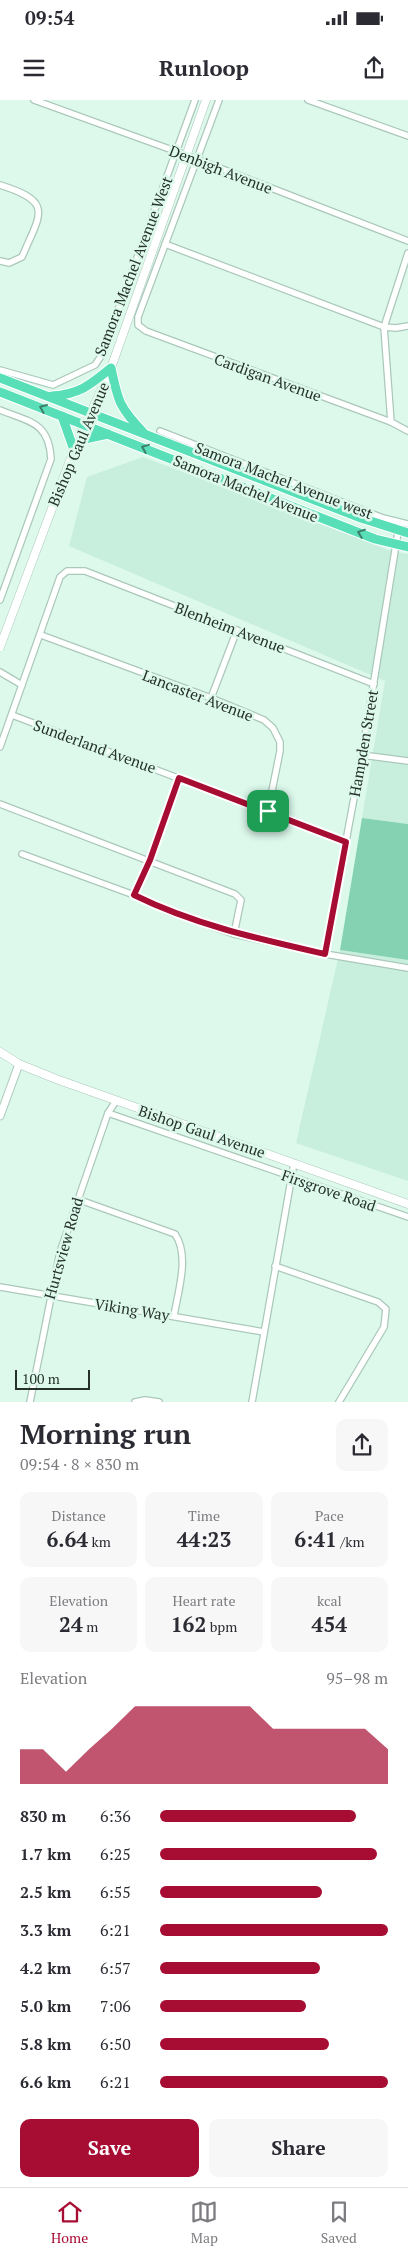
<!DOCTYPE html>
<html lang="en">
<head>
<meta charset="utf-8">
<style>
  body { margin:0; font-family:"PT Serif",serif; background:#f7f7f7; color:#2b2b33; height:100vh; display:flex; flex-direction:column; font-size:19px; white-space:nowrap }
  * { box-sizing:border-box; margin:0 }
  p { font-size:16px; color:#7c7c81 }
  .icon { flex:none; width:28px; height:28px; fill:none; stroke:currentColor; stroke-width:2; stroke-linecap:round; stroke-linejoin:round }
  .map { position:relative; height:1302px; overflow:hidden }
  .panel { display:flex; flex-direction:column; background:#fff; flex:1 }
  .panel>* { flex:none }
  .scale { position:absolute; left:15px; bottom:12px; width:75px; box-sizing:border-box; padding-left:5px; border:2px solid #26312c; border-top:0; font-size:14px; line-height:18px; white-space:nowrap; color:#26312c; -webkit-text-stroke:4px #dcf9ec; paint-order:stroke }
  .pin { position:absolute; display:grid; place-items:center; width:42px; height:42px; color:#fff; margin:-21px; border-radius:10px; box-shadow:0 2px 8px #0006 }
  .round { display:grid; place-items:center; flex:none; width:52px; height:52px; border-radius:10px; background:#f7f7f7 }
  .head { display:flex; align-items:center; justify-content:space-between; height:85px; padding:0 20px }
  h1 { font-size:28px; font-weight:600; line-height:38px }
  .metrics { display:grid; grid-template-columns:repeat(3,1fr); gap:8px; height:85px; padding:5px 20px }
  .metrics div { display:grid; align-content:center; border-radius:10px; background:#f7f7f7; text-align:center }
  .metrics b { font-size:21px; font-weight:600 }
  .metrics small { font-size:14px; font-weight:400 }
  .metrics p { font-size:14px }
  .chart { height:140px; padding:10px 20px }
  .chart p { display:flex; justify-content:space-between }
  .chart svg { width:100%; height:90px; margin-top:5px; fill:#a70d33; opacity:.7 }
  .cta { display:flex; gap:10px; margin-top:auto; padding:10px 20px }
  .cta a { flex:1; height:58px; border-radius:10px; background:#a70d33; color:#fff; font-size:20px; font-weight:600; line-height:58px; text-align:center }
  .cta a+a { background:#f7f7f7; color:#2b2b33 }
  ul { padding:0 20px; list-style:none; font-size:16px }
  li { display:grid; grid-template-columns:80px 60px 1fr; align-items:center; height:38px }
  li i { height:12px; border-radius:6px; background:#a70d33 }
  .status { display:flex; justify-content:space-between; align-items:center; height:35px; padding:0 25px; background:#fff; direction:ltr }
  .status svg { height:14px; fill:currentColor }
  header { display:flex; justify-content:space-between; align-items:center; height:65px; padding:0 20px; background:#fff; font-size:22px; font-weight:600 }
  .tab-bar { display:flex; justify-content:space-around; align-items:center; height:70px; border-top:1px solid #e1e1e2; background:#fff; font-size:14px; color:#7c7c81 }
  .tab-bar a { display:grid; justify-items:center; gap:2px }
  .tab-bar .on { color:#a70d33 }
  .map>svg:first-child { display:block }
  .built { fill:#c8eede }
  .green { fill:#85d2b3 }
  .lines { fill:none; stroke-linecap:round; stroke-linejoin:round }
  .minor-casing { stroke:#abc8bb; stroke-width:8 }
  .tertiary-casing { stroke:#abc8bb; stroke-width:9 }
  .secondary-casing { stroke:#abc8bb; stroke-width:9 }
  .trunk-casing { stroke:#fff; stroke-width:11 }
  .minor { stroke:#fff; stroke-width:5.5 }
  .tertiary { stroke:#fff; stroke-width:7 }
  .secondary { stroke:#fff; stroke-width:8 }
  .trunk { stroke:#58dfb7; stroke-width:9 }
  .oneway { stroke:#3c7f6b }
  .route-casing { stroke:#fff; stroke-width:10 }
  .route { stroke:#a70d33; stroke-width:6 }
  .labels { text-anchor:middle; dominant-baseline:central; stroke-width:5; stroke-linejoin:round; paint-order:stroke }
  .street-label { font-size:15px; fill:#26312c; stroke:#dcf9ec }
</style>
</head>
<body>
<div class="status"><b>09:54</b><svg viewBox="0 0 49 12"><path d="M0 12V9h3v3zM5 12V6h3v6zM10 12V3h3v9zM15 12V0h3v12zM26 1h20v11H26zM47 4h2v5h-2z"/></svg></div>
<header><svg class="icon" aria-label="menu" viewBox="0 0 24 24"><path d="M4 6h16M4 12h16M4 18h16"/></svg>Runloop<svg class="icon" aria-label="share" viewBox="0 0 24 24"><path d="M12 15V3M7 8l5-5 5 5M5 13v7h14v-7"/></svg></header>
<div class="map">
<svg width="408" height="1302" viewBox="0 0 408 1302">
  <rect width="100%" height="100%" fill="#dcf9ec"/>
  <g class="built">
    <polygon points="143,357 391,451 408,454 408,724 362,718 385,581 69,446 87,377"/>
    <polygon points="340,850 408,860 408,1081 296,1043"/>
  </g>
  <polygon class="green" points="362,718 408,724 408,860 340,850"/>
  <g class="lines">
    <defs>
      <g id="minor">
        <polyline points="34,0 186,55 408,141"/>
        <polyline points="219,0 138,217 138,225 146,231 391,322 408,331"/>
        <polyline points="308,0 408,36"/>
        <path d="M0,85c55,17 40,29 22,72l-13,6 -9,-2"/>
        <polyline points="165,144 384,227 396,228 408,226"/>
        <polyline points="0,270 53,285 95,265 101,256 195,0"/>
        <path d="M0,310c30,12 49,12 51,49l-51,141"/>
        <polyline points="391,322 384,227 408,153"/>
        <polyline points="160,331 383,418 408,424"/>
        <polyline points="41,535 211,598 264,620 273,628 280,642 280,651 268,711"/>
        <polyline points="0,572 22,585"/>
        <polyline points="211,598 237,530"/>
        <polyline points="12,615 346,742"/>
        <polyline points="0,647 60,477 67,471 85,471 374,584"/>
        <polyline points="362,655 408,661"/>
        <polyline points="0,704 235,794 241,800 234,834"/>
        <polyline points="22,754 134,795 173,813 234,834 325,854 408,868"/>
        <polyline points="134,795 150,760 179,678"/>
        <polyline points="325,854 362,655 398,432"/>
        <polyline points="108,1013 408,1117"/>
        <path d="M77,1099l98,35c15,22 3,57 -1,82"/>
        <polyline points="275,1166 378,1202 386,1209 384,1227 339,1302"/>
        <polyline points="0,1187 264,1232"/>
        <polyline points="30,1302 60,1152 108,1013 116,1001"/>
        <polyline points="135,1302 145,1300 159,1302"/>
        <polyline points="252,1302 294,1063"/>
      </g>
      <polyline id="tertiary" points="0,1016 19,964"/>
      <g id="secondary">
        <polyline points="0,547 74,350 111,268 206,0"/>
        <polyline points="0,952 19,964 56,979 408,1104"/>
      </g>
      <g id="trunk">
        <polyline points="0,278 361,418 408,433"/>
        <polyline points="0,292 375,439 408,447"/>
        <path d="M52,296c28,-2 38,-11 59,-28 7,33 8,39 32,64"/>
        <polyline points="62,316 74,350"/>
        <polyline points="80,340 108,334"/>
      </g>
    </defs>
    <use href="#minor" class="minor-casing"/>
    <use href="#tertiary" class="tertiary-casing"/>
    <use href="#secondary" class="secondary-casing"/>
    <use href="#trunk" class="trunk-casing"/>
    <use href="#minor" class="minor"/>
    <use href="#tertiary" class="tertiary"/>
    <use href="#secondary" class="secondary"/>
    <use href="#trunk" class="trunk"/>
  </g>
  <defs><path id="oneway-chevron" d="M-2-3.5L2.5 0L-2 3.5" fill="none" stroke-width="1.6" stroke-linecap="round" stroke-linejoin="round" transform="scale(1.25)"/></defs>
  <g class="oneway">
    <use href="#oneway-chevron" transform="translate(43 308) rotate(-157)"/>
    <use href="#oneway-chevron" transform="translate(145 348) rotate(-158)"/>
    <use href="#oneway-chevron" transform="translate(361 433) rotate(-159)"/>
  </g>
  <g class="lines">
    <defs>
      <path id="route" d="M179,678l167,64 -21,112c-66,-15 -130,-29 -191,-59l16,-35z"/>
    </defs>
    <use href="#route" class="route-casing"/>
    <use href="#route" class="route"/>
  </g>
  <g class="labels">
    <g class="street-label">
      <text transform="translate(221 69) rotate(21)">Denbigh Avenue</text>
      <text transform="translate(133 166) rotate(-69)">Samora Machel Avenue West</text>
      <text transform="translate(268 277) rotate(20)">Cardigan Avenue</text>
      <text transform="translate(78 344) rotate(-67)">Bishop Gaul Avenue</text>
      <text transform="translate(284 380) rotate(21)">Samora Machel Avenue west</text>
      <text transform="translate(246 388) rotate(22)">Samora Machel Avenue</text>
      <text transform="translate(230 527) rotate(21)">Blenheim Avenue</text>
      <text transform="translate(198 595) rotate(21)">Lancaster Avenue</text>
      <text transform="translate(363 643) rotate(-80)">Hampden Street</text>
      <text transform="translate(95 646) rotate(20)">Sunderland Avenue</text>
      <text transform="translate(202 1031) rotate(19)">Bishop Gaul Avenue</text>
      <text transform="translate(329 1090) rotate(19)">Firsgrove Road</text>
      <text transform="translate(63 1148) rotate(-74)">Hurtsview Road</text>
      <text transform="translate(132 1209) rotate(9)">Viking Way</text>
    </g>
  </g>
</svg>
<div class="scale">100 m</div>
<div class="pin" style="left:268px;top:711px;background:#1e9e55"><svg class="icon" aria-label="arrive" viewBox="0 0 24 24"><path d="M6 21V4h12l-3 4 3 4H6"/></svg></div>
</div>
<section class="panel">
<div class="head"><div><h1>Morning run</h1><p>09:54 · 8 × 830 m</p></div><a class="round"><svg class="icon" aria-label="share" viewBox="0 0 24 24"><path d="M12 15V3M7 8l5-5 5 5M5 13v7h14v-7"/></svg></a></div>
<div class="metrics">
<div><p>Distance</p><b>6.64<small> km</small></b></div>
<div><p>Time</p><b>44:23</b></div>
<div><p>Pace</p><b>6:41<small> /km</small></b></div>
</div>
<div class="metrics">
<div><p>Elevation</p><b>24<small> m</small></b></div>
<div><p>Heart rate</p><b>162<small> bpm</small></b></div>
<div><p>kcal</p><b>454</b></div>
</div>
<div class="chart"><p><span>Elevation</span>95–98 m</p>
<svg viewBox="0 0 160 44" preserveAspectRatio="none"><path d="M0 44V27L10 27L20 38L30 27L40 17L50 6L60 6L70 6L80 6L90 6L100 6L110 17L120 17L130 17L140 17L150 17L160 27V44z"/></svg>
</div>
<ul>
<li><b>830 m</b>6:36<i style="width:86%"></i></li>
<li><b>1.7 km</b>6:25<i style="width:95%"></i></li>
<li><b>2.5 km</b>6:55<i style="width:71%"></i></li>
<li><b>3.3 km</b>6:21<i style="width:100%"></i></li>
<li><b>4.2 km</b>6:57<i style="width:70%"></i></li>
<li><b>5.0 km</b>7:06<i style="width:64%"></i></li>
<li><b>5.8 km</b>6:50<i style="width:74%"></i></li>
<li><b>6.6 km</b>6:21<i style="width:100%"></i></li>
</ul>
<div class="cta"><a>Save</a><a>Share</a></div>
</section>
<nav class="tab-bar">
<a class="on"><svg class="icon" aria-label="home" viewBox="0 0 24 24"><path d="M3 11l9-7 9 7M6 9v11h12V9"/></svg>Home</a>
<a><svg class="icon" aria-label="map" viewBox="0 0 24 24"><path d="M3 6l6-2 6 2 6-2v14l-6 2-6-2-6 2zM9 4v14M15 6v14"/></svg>Map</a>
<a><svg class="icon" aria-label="saved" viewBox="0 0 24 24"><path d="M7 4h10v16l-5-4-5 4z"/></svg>Saved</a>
</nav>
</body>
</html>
